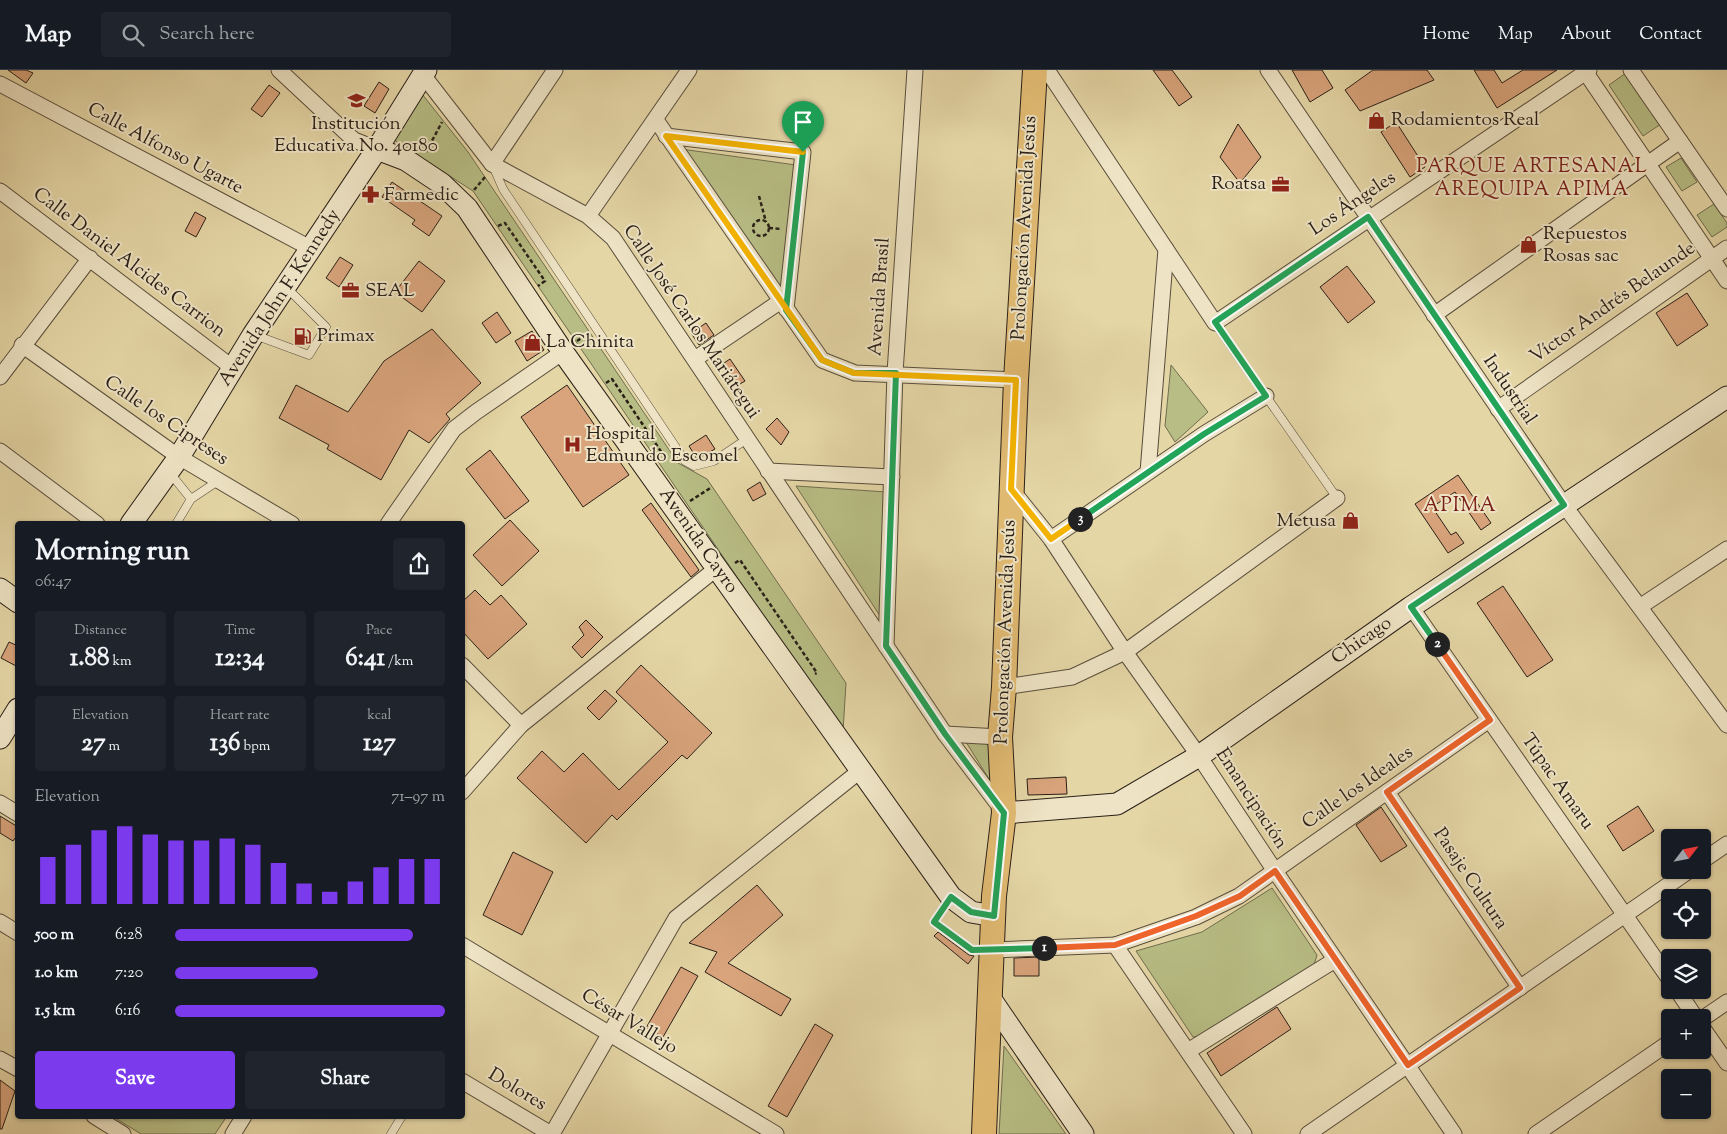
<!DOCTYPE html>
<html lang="en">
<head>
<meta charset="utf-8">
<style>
  body { margin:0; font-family:"Sorts Mill Goudy",serif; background:#20242c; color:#f1f3f6; height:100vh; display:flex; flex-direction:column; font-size:19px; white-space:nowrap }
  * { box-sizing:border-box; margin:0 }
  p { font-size:16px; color:#9ea1a6 }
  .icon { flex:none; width:28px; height:28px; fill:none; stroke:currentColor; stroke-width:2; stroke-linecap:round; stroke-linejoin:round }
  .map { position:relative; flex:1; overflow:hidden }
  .drawer { position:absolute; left:15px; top:451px; width:450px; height:598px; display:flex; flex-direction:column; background:#171b24; border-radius:5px; box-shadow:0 1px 4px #0004 }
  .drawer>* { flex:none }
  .needle { width:32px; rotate:58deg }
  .controls { position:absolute; left:1661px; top:759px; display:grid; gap:10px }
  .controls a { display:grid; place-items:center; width:50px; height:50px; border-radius:5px; background:#171b24; box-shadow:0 1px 4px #0004; font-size:25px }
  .pin { position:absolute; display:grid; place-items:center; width:42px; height:42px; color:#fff; margin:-51px -21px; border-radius:50% 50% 50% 0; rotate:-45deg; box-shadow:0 0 5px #0007 }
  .pin .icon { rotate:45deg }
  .km { position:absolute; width:25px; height:25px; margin:-12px; border-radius:50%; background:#222; color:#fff; font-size:14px; line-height:25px; text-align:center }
  .round { display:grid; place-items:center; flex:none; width:52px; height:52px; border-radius:5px; background:#20242c }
  .summary { display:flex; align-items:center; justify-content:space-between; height:85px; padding:0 20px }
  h1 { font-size:28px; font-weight:800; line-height:38px }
  .figures { display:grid; grid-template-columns:repeat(3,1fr); gap:8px; height:85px; padding:5px 20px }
  .figures div { display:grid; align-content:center; border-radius:5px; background:#20242c; text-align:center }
  .figures b { font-size:25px; font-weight:800 }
  .figures small { font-size:14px; font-weight:400 }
  .figures p { font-size:14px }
  .chart { height:140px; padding:10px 20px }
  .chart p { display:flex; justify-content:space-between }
  .chart svg { width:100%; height:90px; margin-top:5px; stroke:#7c3aed; stroke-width:6 }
  .action { display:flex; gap:10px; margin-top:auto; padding:10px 20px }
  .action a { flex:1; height:58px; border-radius:5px; background:#7c3aed; color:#fff; font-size:20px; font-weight:800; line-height:58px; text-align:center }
  .action a+a { background:#20242c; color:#f1f3f6 }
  ul { padding:0 20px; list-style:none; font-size:16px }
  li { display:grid; grid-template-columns:80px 60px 1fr; align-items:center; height:38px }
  li i { height:12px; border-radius:6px; background:#7c3aed }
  header { display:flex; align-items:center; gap:30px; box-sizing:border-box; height:70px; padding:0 25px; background:#171b24; border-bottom:1px solid #363941 }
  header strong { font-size:24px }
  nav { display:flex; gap:28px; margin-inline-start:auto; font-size:18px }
  .search { width:350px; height:45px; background:#20242c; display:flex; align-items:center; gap:12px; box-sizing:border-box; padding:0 18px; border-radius:5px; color:#9ea1a6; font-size:19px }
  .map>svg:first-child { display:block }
  .green { fill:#b7bd84; stroke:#706e4e }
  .building { fill:#d9a47c; stroke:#2a2018 }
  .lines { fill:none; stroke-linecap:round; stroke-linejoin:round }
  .lane-casing { stroke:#594e3c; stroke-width:9 }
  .street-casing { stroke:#594e3c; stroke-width:17 }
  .secondary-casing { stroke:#2a2018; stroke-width:23 }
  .primary-casing { stroke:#2a2018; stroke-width:26 }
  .path { stroke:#2a2018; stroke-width:2.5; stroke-dasharray:4 2.5; stroke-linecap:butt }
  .lane { stroke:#eee4c5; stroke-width:8 }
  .street { stroke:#eee4c5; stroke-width:15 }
  .secondary { stroke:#eee4c5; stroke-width:21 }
  .primary { stroke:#e2bb73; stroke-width:24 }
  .split-1-casing { stroke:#fff; stroke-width:10 }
  .split-2-casing { stroke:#fff; stroke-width:10 }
  .split-3-casing { stroke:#fff; stroke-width:10 }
  .split-4-casing { stroke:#fff; stroke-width:10 }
  .split-1 { stroke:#22a559; stroke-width:6 }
  .split-2 { stroke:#f0652b; stroke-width:6 }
  .split-3 { stroke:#22a559; stroke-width:6 }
  .split-4 { stroke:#f5b400; stroke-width:6 }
  .labels { text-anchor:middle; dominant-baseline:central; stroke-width:4; stroke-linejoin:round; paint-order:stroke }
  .poi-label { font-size:19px; fill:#2a2018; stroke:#eee4c5; text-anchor:start }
  .street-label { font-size:19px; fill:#2a2018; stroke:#eee4c5 }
  .neighbourhood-label { font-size:20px; letter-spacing:1px; fill:#7a1f14; stroke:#eee4c5 }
</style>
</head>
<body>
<header>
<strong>Map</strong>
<div class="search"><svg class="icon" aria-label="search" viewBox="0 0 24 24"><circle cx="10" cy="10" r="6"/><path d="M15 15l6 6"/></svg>Search here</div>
<nav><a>Home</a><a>Map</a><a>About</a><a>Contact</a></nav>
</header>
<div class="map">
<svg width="1727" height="1064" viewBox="0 0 1727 1064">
  <rect width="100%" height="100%" fill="#e5d6a6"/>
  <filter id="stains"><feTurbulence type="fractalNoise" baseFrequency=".004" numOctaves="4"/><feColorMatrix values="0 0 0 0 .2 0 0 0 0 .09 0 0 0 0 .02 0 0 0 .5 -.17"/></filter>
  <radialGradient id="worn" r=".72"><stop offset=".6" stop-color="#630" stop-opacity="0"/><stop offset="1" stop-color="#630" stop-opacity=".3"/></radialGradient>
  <g class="green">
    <polygon points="1626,3 1661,54 1643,66 1609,15"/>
    <polygon points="422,24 468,82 678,393 707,409 846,613 843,662 473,121 394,70"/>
    <polygon points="681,79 796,95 781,221"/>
    <polygon points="1681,88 1697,112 1682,121 1666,97"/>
    <polygon points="1714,134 1727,153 1727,157 1712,167 1697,145"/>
    <polygon points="1171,295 1208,342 1175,372 1165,356"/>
    <polygon points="796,416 887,422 880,546"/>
    <polygon points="995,668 994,717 966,672"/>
    <polygon points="1272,818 1317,885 1314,895 1206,966 1193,967 1136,881 1202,862"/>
    <polygon points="1004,976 1066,1064 999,1064"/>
    <polygon points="112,1046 227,1046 215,1064 141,1064"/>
  </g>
  <g class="building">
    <polygon points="8,0 26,0 33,3 26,13"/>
    <polygon points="1153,0 1172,0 1192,27 1179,36"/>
    <polygon points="1292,0 1322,0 1333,18 1310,32"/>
    <polygon points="1373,0 1427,0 1434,10 1360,41 1345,20"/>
    <polygon points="1474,0 1494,0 1502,13 1523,0 1557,0 1497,38"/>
    <polygon points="379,12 389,19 375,43 364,36"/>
    <polygon points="269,15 280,23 262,47 251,39"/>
    <polygon points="1396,52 1425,97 1410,107 1381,62"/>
    <polygon points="1238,54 1261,87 1240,113 1220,87"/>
    <polygon points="392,112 442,146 429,166 412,154 415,150 382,127"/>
    <polygon points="195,142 206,148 196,167 185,161"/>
    <polygon points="340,187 353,195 339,217 326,208"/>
    <polygon points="419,191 445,211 422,242 395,222"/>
    <polygon points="1347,196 1375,232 1348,253 1320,217"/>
    <polygon points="1687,223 1708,255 1677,276 1656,243"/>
    <polygon points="497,242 511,263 496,273 482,253"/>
    <polygon points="706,253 714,265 699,275 691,263"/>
    <polygon points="432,259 481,313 446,344 450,349 429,373 409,360 381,410 327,379 329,375 279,348 296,315 348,342 384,291"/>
    <polygon points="532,261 544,280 527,291 515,271"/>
    <polygon points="730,289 745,311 735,317 721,295"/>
    <polygon points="567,315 629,405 583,437 521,347"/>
    <polygon points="777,348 789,362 781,375 766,359"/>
    <polygon points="706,365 715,379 697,389 689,376"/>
    <polygon points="490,380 529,431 505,449 466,399"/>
    <polygon points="1458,405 1491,453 1481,460 1455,422 1432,437 1451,465 1456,462 1464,473 1448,483 1415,434"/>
    <polygon points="760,412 766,424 753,431 747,420"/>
    <polygon points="651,433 699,500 691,507 642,440"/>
    <polygon points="510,450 539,481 502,516 473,485"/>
    <polygon points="1503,516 1553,590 1527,607 1477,533"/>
    <polygon points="475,520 490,535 501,525 527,554 488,589 462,561 462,532"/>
    <polygon points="586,550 603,567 582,588 572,577 584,565 579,557"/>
    <polygon points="9,572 18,576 18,597 1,588"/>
    <polygon points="641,595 712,663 687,689 682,685 617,750 612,745 586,773 517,708 542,681 564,702 583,683 619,720 668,672 616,622"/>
    <polygon points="605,620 617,631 599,650 587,638"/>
    <polygon points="1066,707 1067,724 1028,725 1027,709"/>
    <polygon points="1638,736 1654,761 1623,781 1607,756"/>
    <polygon points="1381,737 1407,776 1381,792 1356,755"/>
    <polygon points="0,746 18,757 18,764 13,771 0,763"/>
    <polygon points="513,782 553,802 522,865 483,845"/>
    <polygon points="757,815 783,845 728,893 791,929 781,946 705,902 717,882 689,873"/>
    <polygon points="938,862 969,885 974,886 968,894 934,866"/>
    <polygon points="1039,887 1039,906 1014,906 1014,888"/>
    <polygon points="681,897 698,906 663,967 646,958"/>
    <polygon points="1277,937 1291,959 1221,1006 1207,983"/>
    <polygon points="815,954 833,965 787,1047 768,1036"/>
    <polygon points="0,1010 15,1021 2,1059 0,1059"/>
  </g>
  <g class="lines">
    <defs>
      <g id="lane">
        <polyline points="493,96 503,119 685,391 694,396 714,391 747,369"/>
        <polyline points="1215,253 1337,428"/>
        <polyline points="255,265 309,285 326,257 287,218"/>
        <polyline points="170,403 191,429 176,454"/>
        <polyline points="191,429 218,411"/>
        <polyline points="950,828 934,852 972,880 989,880"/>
        <polyline points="391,1064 402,1046"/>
      </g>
      <g id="street">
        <polyline points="279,0 354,70 377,79"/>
        <polyline points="1047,0 1215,253 1589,0"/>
        <polyline points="1268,0 1564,435 1727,655"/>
        <polyline points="1584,0 1727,211"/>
        <polyline points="1631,0 1727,139"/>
        <polyline points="423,5 492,94 588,146 613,168 945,664 1003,741"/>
        <polyline points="0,14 312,179"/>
        <polyline points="656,50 822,290 855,303 1016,310"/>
        <polyline points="666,66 803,82 786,239"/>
        <polyline points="492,94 555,0"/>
        <polyline points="0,121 233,298"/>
        <polyline points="588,146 689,0"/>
        <polyline points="1434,245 1680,71"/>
        <polyline points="22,275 179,387 292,454"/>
        <polyline points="695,289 781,231"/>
        <polyline points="0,307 90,188"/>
        <polyline points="1498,339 1727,178"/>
        <polyline points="0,381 97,454"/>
        <polyline points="768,401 892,407"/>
        <polyline points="1148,402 1166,179"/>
        <polyline points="1011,419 1051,469 1125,582 1199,686 1275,801 1454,1064"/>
        <polyline points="388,454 454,359 476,342 563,282"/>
        <polyline points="1051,469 1204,364 1266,326"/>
        <polyline points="1641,536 1727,479"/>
        <polyline points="1411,537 1670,910"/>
        <polyline points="886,576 895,303 915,0"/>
        <polyline points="462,595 521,655"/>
        <polyline points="1004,617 1072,607 1125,582 1337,428"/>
        <polyline points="945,664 1000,667"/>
        <polyline points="462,722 521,655 717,498"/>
        <polyline points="1387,722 1520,918"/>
        <polyline points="0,733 18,744"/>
        <polyline points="1702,791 1727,774"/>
        <polyline points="0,852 18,863"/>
        <polyline points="462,875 776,1064"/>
        <polyline points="1115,875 1244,1064"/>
        <polyline points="992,880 1115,875 1196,847 1239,826 1489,650"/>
        <polyline points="1677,920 1696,948"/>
        <polyline points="1702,949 1727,932"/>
        <polyline points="1702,957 1727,993"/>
        <polyline points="1188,981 1335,890"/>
        <polyline points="0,989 18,999"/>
        <polyline points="462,1011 551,1064"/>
        <polyline points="94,1046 123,1064"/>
        <polyline points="233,1064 244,1046"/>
        <polyline points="552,1064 676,848 861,700"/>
        <polyline points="1308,1064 1690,800"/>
        <polyline points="1536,1064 1670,972"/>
      </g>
      <g id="secondary">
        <polyline points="377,79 406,90 442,114 467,138 563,282 951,827 971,842 994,846"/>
        <polyline points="131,454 179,387 253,265 377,79 426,0"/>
        <polyline points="0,519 18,532"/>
        <polyline points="0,668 18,639"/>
        <polyline points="1004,743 1117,734 1199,686 1411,537 1727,327"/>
        <polyline points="990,928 1083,1064"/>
      </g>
      <polyline id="primary" points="984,1064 994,826 1004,743 1000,667 1004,617 1016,310 1035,0"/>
    </defs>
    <use href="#lane" class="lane-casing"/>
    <use href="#street" class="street-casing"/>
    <use href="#secondary" class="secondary-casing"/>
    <use href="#primary" class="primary-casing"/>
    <g class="path">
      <polyline points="426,82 442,52"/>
      <polyline points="474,120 485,107"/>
      <polyline points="759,126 766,152"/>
      <circle cx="761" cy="158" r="8"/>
      <polyline points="498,156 505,153 545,211 538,216"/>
      <polyline points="769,158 781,159"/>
      <polyline points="577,271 587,264"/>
      <polyline points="606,313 612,309 662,383 658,385"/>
      <polyline points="690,431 712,417"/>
      <polyline points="735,493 740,490 817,603 815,604"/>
    </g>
    <use href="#lane" class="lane"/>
    <use href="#street" class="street"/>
    <use href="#secondary" class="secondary"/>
    <use href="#primary" class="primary"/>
  </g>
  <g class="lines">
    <defs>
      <polyline id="split-1" points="803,82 786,240 822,290 854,303 896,303 886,576 945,664 1004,743 994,846 971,842 951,827 934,852 972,880 1044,878"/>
      <polyline id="split-2" points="1044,878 1115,875 1196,846 1240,826 1275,801 1408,995 1520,918 1387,722 1490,650 1437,574"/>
      <polyline id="split-3" points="1080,449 1204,364 1266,326 1215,252 1368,147 1564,435 1411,537 1437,574"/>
      <polyline id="split-4" points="803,82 666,66 822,290 854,303 1016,310 1011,419 1051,469 1080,449"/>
    </defs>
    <use href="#split-1" class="split-1-casing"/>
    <use href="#split-2" class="split-2-casing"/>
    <use href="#split-3" class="split-3-casing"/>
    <use href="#split-4" class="split-4-casing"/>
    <use href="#split-1" class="split-1"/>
    <use href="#split-2" class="split-2"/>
    <use href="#split-3" class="split-3"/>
    <use href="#split-4" class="split-4"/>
  </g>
  <defs>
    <symbol id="school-bare" viewBox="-9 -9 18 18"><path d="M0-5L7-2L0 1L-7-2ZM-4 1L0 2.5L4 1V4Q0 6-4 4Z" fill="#8f2418" stroke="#eee4c5" stroke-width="2.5" paint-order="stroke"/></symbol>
    <symbol id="shop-bare" viewBox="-9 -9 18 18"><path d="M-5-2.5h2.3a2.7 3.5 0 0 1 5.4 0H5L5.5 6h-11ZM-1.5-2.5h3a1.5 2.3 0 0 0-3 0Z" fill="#8f2418" stroke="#eee4c5" stroke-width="2.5" paint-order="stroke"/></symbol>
    <symbol id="office-bare" viewBox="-9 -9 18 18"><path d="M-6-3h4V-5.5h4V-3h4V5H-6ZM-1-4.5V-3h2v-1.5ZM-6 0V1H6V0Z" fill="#8f2418" stroke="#eee4c5" stroke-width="2.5" paint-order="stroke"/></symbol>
    <symbol id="pharmacy-bare" viewBox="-9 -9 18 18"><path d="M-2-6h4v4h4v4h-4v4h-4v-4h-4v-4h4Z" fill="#8f2418" stroke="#eee4c5" stroke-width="2.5" paint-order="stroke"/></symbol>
    <symbol id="fuel-bare" viewBox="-9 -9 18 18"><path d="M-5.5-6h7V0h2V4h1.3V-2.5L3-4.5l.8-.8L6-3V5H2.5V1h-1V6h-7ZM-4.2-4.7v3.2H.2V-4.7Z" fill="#8f2418" stroke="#eee4c5" stroke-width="2.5" paint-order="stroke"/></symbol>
    <symbol id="hospital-bare" viewBox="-9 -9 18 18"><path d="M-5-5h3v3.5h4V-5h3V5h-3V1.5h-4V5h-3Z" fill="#8f2418" stroke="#eee4c5" stroke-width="2.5" paint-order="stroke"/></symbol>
  </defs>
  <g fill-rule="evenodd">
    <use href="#school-bare" x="344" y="18" width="25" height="25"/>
    <use href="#shop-bare" x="1364" y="38" width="25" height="25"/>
    <use href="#office-bare" x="1268" y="102" width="25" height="25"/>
    <use href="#pharmacy-bare" x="358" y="112" width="25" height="25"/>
    <use href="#shop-bare" x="1516" y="162" width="25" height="25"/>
    <use href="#office-bare" x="338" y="208" width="25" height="25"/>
    <use href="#fuel-bare" x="290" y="254" width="25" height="25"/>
    <use href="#shop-bare" x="520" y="260" width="25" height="25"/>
    <use href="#hospital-bare" x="560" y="362" width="25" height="25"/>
    <use href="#shop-bare" x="1338" y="438" width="25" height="25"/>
  </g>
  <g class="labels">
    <g class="poi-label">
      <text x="1391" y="50">Rodamientos Real</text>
      <text x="356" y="54" text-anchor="middle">Institución<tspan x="356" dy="22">Educativa No. 40180</tspan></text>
      <text x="1266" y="114" text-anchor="end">Roatsa</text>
      <text x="384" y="125">Farmedic</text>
      <text x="1543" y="164">Repuestos<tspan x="1543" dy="22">Rosas sac</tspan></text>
      <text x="365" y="221">SEAL</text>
      <text x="317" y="266">Primax</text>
      <text x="546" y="272">La Chinita</text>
      <text x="586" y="364">Hospital<tspan x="586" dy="22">Edmundo Escomel</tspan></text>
      <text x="1336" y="451" text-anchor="end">Metusa</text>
    </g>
    <g class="street-label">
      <text transform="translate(165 79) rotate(28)">Calle Alfonso Ugarte</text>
      <text transform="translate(1353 134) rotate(-34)">Los Ángeles</text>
      <text transform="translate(1025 158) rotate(-87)">Prolongación Avenida Jesús</text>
      <text transform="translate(129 193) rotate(37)">Calle Daniel Alcides Carrion</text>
      <text transform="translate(880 227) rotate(-86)">Avenida Brasil</text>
      <text transform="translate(280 228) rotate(-57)">Avenida John F. Kennedy</text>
      <text transform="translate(1613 233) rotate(-35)">Víctor Andrés Belaunde</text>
      <text transform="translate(691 252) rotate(56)">Calle José Carlos Mariátegui</text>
      <text transform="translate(1509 320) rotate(56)">Industrial</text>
      <text transform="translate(166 351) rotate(34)">Calle los Cipreses</text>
      <text transform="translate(698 471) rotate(55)">Avenida Cayro</text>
      <text transform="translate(1006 562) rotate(-88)">Prolongación Avenida Jesús</text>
      <text transform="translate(1362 571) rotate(-35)">Chicago</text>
      <text transform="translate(1557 712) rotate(55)">Túpac Amaru</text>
      <text transform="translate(1358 718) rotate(-35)">Calle los Ideales</text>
      <text transform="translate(1251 729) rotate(57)">Emancipación</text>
      <text transform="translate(1470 809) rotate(56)">Pasaje Cultura</text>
      <text transform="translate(629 952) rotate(31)">César Vallejo</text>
      <text transform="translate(517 1020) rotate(31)">Dolores</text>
    </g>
    <g class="neighbourhood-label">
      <text x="1532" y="97">PARQUE ARTESANAL<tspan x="1532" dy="23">AREQUIPA APIMA</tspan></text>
      <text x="1460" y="436">APIMA</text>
    </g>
  </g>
  <rect width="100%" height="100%" filter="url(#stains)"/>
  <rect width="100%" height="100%" fill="url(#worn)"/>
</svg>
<div class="controls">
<a><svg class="needle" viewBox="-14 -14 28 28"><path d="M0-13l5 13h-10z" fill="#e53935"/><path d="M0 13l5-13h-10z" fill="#9ea1a6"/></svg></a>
<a><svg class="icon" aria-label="locate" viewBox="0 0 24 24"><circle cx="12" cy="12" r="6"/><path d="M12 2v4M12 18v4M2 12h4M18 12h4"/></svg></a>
<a><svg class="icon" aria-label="layers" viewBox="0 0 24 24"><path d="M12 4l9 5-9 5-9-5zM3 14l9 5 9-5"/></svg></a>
<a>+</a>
<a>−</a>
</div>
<div class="pin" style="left:803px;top:82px;background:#1e9e55"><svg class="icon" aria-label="arrive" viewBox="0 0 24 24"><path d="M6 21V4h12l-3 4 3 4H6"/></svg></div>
<b class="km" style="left:1044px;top:878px">1</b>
<b class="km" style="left:1437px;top:574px">2</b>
<b class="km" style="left:1080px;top:449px">3</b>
<section class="drawer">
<div class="summary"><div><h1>Morning run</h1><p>06:47</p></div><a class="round"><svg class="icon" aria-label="share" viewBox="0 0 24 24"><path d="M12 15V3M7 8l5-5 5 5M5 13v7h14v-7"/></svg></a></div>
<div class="figures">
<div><p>Distance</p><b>1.88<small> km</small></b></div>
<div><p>Time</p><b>12:34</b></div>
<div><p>Pace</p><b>6:41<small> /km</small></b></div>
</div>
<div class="figures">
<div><p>Elevation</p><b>27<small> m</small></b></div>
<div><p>Heart rate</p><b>136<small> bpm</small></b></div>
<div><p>kcal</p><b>127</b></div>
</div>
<div class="chart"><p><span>Elevation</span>71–97 m</p>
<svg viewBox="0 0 160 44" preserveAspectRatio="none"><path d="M5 44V21M15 44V15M25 44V8M35 44V6M45 44V10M55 44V13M65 44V13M75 44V12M85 44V15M95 44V24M105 44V34M115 44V38M125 44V33M135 44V26M145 44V22M155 44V22"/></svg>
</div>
<ul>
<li><b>500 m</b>6:28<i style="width:88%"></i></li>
<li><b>1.0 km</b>7:20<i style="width:53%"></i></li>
<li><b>1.5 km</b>6:16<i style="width:100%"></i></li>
</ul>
<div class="action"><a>Save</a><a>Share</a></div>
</section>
</div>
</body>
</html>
